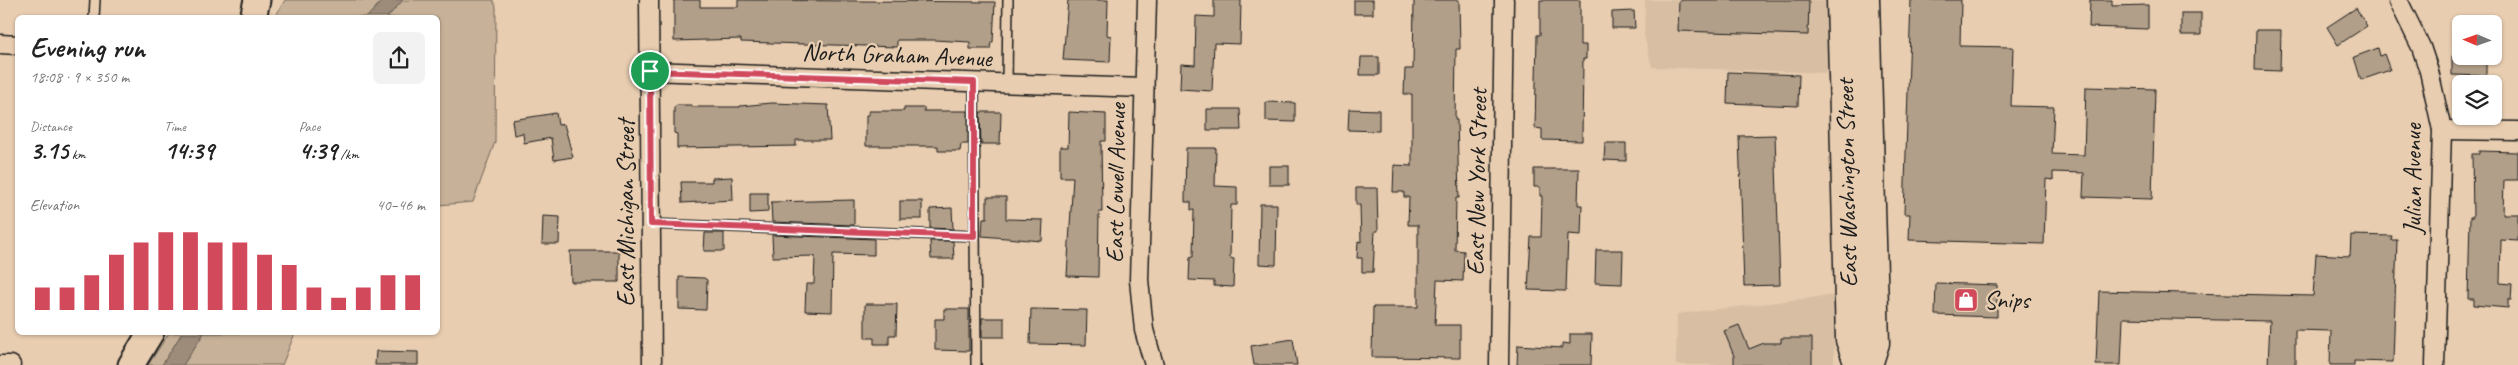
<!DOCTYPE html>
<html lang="en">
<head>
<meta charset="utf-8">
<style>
  body { margin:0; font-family:Caveat,sans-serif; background:#f2f2f2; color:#222; height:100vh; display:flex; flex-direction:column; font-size:19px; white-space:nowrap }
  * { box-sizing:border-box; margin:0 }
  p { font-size:16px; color:#767676 }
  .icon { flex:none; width:28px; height:28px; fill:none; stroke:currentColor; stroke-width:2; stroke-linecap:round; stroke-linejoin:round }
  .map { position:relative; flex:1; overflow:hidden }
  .sheet { position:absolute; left:15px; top:15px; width:425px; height:320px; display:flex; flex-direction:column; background:#fff; border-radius:8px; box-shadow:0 1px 4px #0004 }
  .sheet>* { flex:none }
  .needle { width:32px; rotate:272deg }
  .tools { position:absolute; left:2452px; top:15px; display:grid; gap:10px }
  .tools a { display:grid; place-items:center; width:50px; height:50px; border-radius:8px; background:#fff; box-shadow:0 1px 4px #0004; font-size:25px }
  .pin { position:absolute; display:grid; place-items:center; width:42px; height:42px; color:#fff; margin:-21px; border:2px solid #fff; border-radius:50%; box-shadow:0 1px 5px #0007 }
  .round { display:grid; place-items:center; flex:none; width:52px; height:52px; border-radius:8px; background:#f2f2f2 }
  .summary { display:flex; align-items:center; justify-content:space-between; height:85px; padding:0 15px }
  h1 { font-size:28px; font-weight:800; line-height:38px }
  .metrics { display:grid; grid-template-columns:repeat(3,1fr); gap:8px; height:85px; padding:5px 15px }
  .metrics div { display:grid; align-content:center }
  .metrics b { font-size:25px; font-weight:800 }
  .metrics small { font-size:14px; font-weight:400 }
  .metrics p { font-size:14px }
  .chart { height:140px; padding:10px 15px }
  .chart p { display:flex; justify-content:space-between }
  .chart svg { width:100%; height:90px; margin-top:5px; stroke:#d1495b; stroke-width:6 }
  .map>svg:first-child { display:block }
  .built { fill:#d8bfa4 }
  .green { fill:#c7b198; stroke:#72665a }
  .water { fill:#9d8c7a; stroke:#695f54 }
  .building { fill:#b29f89; stroke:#1c1c1c }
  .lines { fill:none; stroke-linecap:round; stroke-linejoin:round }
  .service-casing { stroke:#1c1c1c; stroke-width:12 }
  .minor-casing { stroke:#1c1c1c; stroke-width:21 }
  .secondary-casing { stroke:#1c1c1c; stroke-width:29 }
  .primary-casing { stroke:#1c1c1c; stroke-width:31 }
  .service { stroke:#e8cdb0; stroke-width:9 }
  .minor { stroke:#e8cdb0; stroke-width:18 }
  .secondary { stroke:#e8cdb0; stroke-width:25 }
  .primary { stroke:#e8cdb0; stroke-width:28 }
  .route-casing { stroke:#fff; stroke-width:10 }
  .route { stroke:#d1495b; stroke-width:6 }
  .labels { text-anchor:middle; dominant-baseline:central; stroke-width:4.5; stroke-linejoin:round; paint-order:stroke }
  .street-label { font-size:25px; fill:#1c1c1c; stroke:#e8cdb0 }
  .poi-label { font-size:25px; fill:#1c1c1c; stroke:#e8cdb0; text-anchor:start }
</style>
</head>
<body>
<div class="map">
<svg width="2518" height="365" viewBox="0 0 2518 365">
  <rect width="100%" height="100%" fill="#e8cdb0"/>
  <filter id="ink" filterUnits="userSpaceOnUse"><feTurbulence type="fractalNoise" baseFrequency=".02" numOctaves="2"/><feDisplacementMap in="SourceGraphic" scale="10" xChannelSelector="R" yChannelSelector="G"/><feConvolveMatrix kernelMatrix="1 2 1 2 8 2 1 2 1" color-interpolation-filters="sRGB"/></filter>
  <g filter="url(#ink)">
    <g class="built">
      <polygon points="1645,0 1826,0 1828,73 1652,67 1644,35"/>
      <polygon points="1835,295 1834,365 1676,365 1677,314"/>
    </g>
    <g class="green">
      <polygon points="285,0 383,0 367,17 275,17"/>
      <polygon points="403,0 493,0 496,7 495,142 473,202 438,205 438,18 387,18"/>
      <polygon points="169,333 182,333 162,365 148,365"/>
      <polygon points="204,333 295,333 282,365 183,365"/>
    </g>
    <g class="water">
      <polygon points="383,0 403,0 387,17 367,17"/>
      <polygon points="182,333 204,333 183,365 162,365"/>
    </g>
    <g class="building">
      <polygon points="674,0 700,0 700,7 738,7 738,0 995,2 993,42 991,42 990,49 970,49 970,42 934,40 897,40 897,47 741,42 741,39 674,41"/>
      <polygon points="1068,0 1108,0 1107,35 1111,36 1110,62 1063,60"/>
      <polygon points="1214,0 1241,0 1240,44 1214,43 1212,91 1180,89 1181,64 1195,65 1196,16 1214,17"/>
      <rect x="1354" y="0" width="19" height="14"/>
      <polygon points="1414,0 1459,0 1460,49 1456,49 1455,120 1457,120 1459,198 1456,198 1455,250 1464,251 1463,281 1437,280 1435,325 1460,325 1460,358 1372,357 1373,307 1418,307 1418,225 1408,225 1409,197 1404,197 1404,192 1393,192 1394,165 1412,166 1412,94 1404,94 1405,69 1413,69"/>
      <polygon points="1540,0 1580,0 1580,45 1586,45 1586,59 1583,59 1582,141 1542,140 1542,129 1535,128 1537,35 1540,35"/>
      <polygon points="1679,0 1809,0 1808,35 1678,31"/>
      <polygon points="1911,0 1961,0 1960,46 2013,47 2011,106 2054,107 2052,154 2084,155 2086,87 2155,89 2152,199 2083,197 2084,173 2053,172 2053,180 2046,179 2044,244 1909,240 1910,214 1904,214"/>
      <polygon points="2090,0 2112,0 2112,6 2148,5 2148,29 2089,27"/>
      <polygon points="2356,8 2367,26 2338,45 2327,27"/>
      <polygon points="1634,11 1635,28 1612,28 1612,12"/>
      <rect x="2181" y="13" width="20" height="22"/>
      <polygon points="2256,30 2281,30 2280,71 2255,70"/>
      <polygon points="2378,48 2380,56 2384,54 2390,70 2361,80 2354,57"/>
      <polygon points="2452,56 2486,56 2486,76 2452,75"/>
      <polygon points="1361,57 1379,57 1379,75 1360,75"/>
      <polygon points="1728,72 1799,75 1798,106 1727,103"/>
      <polygon points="1266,102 1295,103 1295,122 1266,121"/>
      <polygon points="772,103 828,105 830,140 796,140 796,146 677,148 677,134 674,133 674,107 677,105 692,105 692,107 740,107 740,106"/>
      <polygon points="904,108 924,108 924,111 968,111 968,144 961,144 960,151 938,151 938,146 866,146 866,115 869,115 869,111 904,111"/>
      <polygon points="1207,109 1240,109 1241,130 1207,130"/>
      <polygon points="1349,109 1379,110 1379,131 1348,130"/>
      <polygon points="980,112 1001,112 1000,144 981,144"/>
      <polygon points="1069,112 1106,114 1106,141 1101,141 1102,212 1099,212 1098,277 1067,276 1073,177 1060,177 1060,147 1068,147"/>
      <polygon points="556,113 558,125 564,124 573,157 554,160 551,138 524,143 523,133 514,135 512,120"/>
      <polygon points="1775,135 1780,285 1744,286 1739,136"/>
      <polygon points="1605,143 1626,143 1626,161 1604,160"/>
      <polygon points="1186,148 1216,148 1215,186 1237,187 1237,205 1231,205 1230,258 1234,259 1233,287 1214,286 1214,281 1189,280 1190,257 1193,257 1194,210 1191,210 1191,202 1185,202"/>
      <polygon points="2479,151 2518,152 2518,180 2504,180 2503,214 2518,214 2518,241 2501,240 2500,283 2512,284 2511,300 2508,300 2508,308 2474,305 2474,299 2468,299 2470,217 2473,217 2472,154 2479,154"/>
      <rect x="1269" y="166" width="20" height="19"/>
      <polygon points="1534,169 1579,169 1578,205 1582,205 1581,235 1568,234 1566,291 1528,290 1531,237 1541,237 1542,196 1540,196 1540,187 1534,187"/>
      <polygon points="732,177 733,200 682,203 681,182 712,182 712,178"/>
      <polygon points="1356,188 1377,188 1378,231 1375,231 1373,272 1362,272 1362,258 1357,258 1358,241 1361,242 1360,205 1356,205"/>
      <polygon points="750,193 768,193 768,212 750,213"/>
      <polygon points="987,197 1006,197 1006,219 1043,220 1042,241 982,236 983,218 987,218"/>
      <polygon points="854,200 854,225 772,222 771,202"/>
      <rect x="900" y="201" width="22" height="18"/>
      <polygon points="1260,204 1277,204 1276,265 1259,264"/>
      <polygon points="952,208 953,229 930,228 930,209"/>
      <polygon points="543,216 560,217 559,244 542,244"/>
      <polygon points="705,233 724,233 724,251 704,251"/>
      <polygon points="772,235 874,239 874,255 833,254 832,312 805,311 806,284 814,284 815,256 773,257"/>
      <polygon points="2351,235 2392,236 2391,240 2397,240 2393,362 2354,361 2354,365 2330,365 2331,331 2295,330 2295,365 2268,365 2270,321 2123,318 2121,365 2096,365 2099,291 2313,296 2316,254 2350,256"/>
      <polygon points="930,241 953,241 954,259 931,259"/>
      <polygon points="1596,250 1623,250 1622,284 1595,283"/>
      <polygon points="570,251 619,251 619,282 571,282"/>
      <polygon points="679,277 704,278 707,280 706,310 679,309"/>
      <polygon points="1936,283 1997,285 1997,317 1935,315"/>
      <polygon points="865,304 897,304 896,335 889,335 889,344 874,344 874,338 865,338"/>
      <polygon points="944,309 969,309 969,351 935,350 935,319 944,319"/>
      <polygon points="1031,309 1087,310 1086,345 1030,344"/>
      <rect x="982" y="318" width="22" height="19"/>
      <polygon points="1739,325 1749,349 1764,343 1781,343 1781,338 1812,338 1812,365 1734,365 1734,356 1724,331"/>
      <polygon points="1570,334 1592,334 1591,365 1517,365 1518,345 1562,348 1562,343 1570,344"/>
      <polygon points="1293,339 1297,365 1254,365 1251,346"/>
      <polygon points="376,351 418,352 418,365 375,365"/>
    </g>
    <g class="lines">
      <defs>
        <g id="service">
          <polyline points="94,18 95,0"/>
          <polyline points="974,83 976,365"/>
          <polyline points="1007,84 1008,0"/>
          <polyline points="651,224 974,236"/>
        </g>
        <g id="minor">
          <polyline points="649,0 652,365"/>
          <polyline points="1147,0 1139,280 1144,330 1154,365"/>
          <polyline points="2398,0 2421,47 2429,71 2442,130 2435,365"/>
          <polyline points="0,44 18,45"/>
          <polyline points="650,71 1143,88"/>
          <polyline points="2442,130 2518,131"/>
          <polyline points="0,365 11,365"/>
          <polyline points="1499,365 1504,0"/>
        </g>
        <g id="secondary">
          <polyline points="253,18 257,0"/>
          <polyline points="131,365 151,332"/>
        </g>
        <g id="primary">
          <polyline points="1841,0 1850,340 1859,365"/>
          <polyline points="1865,0 1875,343 1868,365"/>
        </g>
      </defs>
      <use href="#service" class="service-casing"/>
      <use href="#minor" class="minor-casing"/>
      <use href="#secondary" class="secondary-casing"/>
      <use href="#primary" class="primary-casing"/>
      <use href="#service" class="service"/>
      <use href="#minor" class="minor"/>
      <use href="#secondary" class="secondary"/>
      <use href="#primary" class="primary"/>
    </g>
  </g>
  <g class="lines" filter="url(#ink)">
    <defs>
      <polygon id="route" points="650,71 974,82 974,236 651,224"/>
    </defs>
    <use href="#route" class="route-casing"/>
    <use href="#route" class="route"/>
  </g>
  <defs>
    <symbol id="shop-square" viewBox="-11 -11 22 22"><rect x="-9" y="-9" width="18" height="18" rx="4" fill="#d1495b" stroke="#e8cdb0"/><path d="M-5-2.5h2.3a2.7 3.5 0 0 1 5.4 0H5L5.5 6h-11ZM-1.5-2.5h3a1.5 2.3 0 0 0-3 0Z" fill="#fff"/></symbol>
  </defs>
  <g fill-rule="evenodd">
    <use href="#shop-square" x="1952" y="286" width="28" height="28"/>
  </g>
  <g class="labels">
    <g class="street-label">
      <text transform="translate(897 55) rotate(2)">North Graham Avenue</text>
      <text transform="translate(2413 179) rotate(-90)">Julian Avenue</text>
      <text transform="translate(1477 182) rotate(-89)">East New York Street</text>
      <text transform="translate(1116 183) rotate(-89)">East Lowell Avenue</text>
      <text transform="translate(1847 183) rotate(-91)">East Washington Street</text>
      <text transform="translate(626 213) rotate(-90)">East Michigan Street</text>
    </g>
    <g class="poi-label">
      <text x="1984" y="300">Snips</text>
    </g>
  </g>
</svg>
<div class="tools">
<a><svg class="needle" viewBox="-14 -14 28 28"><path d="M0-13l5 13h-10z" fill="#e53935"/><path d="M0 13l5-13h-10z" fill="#767676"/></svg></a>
<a><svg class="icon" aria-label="layers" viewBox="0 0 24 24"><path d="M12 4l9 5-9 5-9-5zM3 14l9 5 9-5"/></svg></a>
</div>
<div class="pin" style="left:650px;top:71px;background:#1e9e55"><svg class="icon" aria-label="arrive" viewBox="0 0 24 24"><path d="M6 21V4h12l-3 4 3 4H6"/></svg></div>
<section class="sheet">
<div class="summary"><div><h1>Evening run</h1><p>18:08 · 9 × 350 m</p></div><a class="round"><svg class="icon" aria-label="share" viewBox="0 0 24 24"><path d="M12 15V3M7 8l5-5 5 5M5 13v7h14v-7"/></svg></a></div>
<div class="metrics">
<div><p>Distance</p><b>3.15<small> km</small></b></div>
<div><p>Time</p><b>14:39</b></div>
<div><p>Pace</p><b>4:39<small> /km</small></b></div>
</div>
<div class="chart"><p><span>Elevation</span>40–46 m</p>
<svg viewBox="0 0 160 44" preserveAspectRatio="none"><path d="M5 44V33M15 44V33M25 44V27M35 44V17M45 44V11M55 44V6M65 44V6M75 44V11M85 44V11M95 44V17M105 44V22M115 44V33M125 44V38M135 44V33M145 44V27M155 44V27"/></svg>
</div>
</section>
</div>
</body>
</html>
